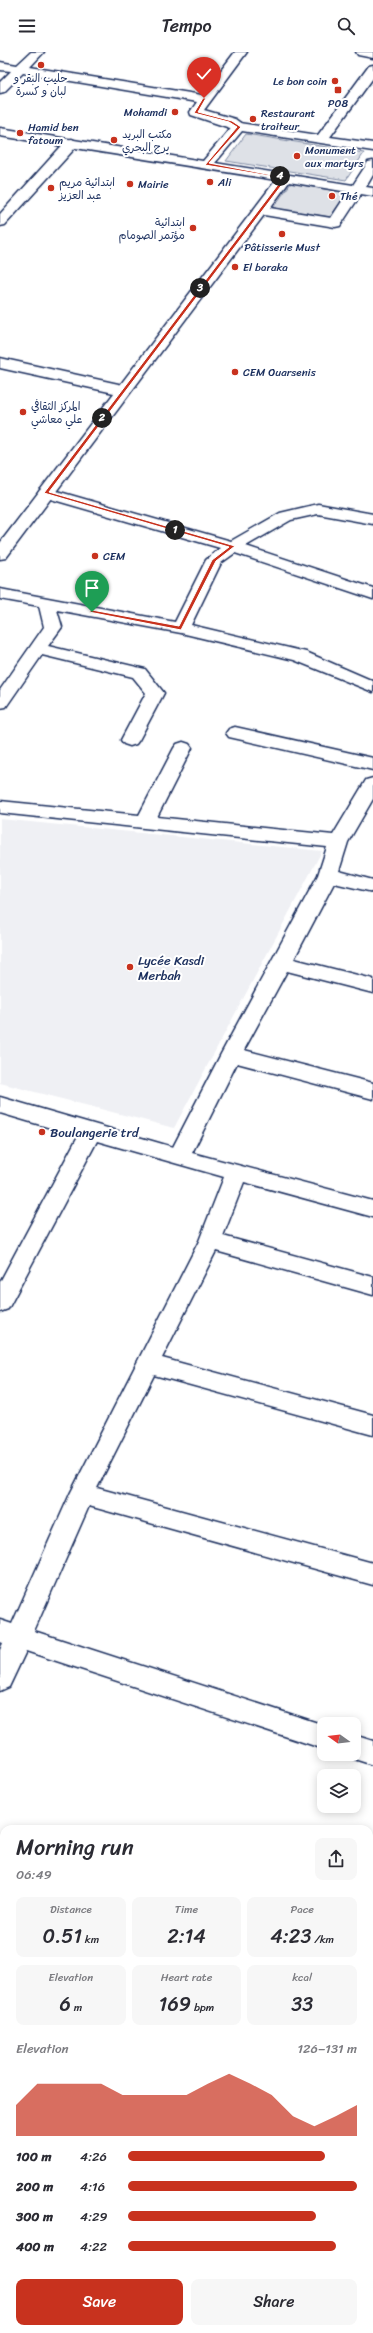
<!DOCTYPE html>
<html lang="en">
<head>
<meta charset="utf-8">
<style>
  body { margin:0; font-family:Sriracha,"Playpen Sans Arabic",sans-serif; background:#f7f7f7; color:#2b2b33; height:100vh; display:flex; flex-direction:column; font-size:15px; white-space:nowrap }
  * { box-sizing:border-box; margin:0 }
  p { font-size:13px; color:#7c7c81 }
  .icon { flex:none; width:22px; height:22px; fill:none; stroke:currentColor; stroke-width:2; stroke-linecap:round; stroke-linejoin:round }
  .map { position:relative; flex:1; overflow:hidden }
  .drawer { position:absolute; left:0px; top:1773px; width:373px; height:508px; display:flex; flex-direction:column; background:#fff; border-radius:12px 12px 0 0; box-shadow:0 2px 10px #0003 }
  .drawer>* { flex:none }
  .needle { width:26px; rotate:285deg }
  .buttons { position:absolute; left:317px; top:1665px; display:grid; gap:8px }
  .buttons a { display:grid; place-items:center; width:44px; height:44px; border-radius:8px; background:#fff; box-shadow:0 2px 10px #0003; font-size:20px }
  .pin { position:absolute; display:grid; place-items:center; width:34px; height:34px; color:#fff; margin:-41px -17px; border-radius:50% 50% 50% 0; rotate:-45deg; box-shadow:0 0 4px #0007 }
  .pin .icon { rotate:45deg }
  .km { position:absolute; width:20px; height:20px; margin:-10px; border-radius:50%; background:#222; color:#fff; font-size:11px; line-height:20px; text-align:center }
  .round { display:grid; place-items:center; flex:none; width:42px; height:42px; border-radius:8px; background:#f7f7f7 }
  .overview { display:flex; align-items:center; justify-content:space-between; height:68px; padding:0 16px }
  h1 { font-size:22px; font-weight:600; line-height:30px }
  .figures { display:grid; grid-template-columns:repeat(3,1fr); gap:6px; height:68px; padding:4px 16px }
  .figures div { display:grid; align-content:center; border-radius:8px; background:#f7f7f7; text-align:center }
  .figures b { font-size:20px; font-weight:600 }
  .figures small { font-size:11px; font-weight:400 }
  .figures p { font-size:11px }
  .chart { height:112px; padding:8px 16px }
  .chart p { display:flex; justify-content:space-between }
  .chart svg { width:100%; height:72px; margin-top:4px; fill:#c8321e; opacity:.7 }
  .button { display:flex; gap:8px; margin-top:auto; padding:8px 16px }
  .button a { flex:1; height:46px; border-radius:8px; background:#c8321e; color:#fff; font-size:16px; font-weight:600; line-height:46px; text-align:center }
  .button a+a { background:#f7f7f7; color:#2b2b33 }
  ul { padding:0 16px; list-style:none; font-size:13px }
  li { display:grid; grid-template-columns:64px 48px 1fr; align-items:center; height:30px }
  li i { height:10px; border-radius:5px; background:#c8321e }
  header { display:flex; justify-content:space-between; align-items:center; height:52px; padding:0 16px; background:#fff; font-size:18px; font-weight:600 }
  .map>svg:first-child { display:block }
  .built { fill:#eff0f4 }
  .green { fill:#dee1e7; stroke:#7c88a2 }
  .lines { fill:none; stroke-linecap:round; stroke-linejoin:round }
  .minor-casing { stroke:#1b2f5e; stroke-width:3 }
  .major-casing { stroke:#1b2f5e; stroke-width:3 }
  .minor { fill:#fff; fill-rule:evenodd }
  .major { fill:#fff; fill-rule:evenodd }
  .route { fill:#c8321e; stroke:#fff }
  .poi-dot { fill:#c8321e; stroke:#fff; stroke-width:1.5 }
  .labels { text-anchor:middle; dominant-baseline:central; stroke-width:4; stroke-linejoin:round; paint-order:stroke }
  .far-poi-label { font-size:11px; fill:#1b2f5e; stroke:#fff; text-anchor:start }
  .poi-label { font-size:13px; fill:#1b2f5e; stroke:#fff; text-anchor:start }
</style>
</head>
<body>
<header><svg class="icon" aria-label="menu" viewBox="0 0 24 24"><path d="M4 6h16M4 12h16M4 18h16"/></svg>Tempo<svg class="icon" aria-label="search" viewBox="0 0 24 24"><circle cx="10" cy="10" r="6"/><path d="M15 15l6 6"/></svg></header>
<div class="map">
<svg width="373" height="2281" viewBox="0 0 373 2281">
  <rect width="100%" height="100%" fill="#fff"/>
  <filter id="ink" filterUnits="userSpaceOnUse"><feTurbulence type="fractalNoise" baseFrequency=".025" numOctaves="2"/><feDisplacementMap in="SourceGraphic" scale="8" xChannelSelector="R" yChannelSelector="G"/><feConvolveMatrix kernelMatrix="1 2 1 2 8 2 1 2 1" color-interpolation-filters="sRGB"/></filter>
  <g filter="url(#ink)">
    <polygon class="built" points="0,767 322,799 174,1076 0,1031"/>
    <g class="green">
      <polygon points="246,82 364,101 346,128 226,109"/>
      <polygon points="291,131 347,141 330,165 273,156"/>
    </g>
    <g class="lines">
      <defs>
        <g id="minor">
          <polygon points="31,0 44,0 30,15 202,43 235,0 247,0 204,58 235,67 246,75 239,79 191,63 190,60 197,50 23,21 4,40 0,41 0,30 11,19 0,18 0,10 17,13"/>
          <polygon points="356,0 373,0 373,6 358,3"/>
          <polygon points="72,87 79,91 77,94 5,173 0,174 0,162 67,88"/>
          <polygon points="0,306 123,333 131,338 123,343 0,316"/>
          <polygon points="46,436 231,489 280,461 318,452 373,462 373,472 318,462 291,468 246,494 373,536 373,547 235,501 221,511 191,573 306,600 373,629 373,640 294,608 181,581 57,558 62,575 48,594 145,617 164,641 139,688 136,692 130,694 124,692 121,688 146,641 133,625 42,603 6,655 0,656 0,638 44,575 39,554 0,547 0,537 175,570 206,508 220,496 40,444 38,441 40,438"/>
          <polygon points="235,675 373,706 373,718 229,685 226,681 229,677"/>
          <polygon points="183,690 189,692 192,696 157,765 333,783 366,728 373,726 373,747 348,790 339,819 373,828 373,840 334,831 294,907 373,927 373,941 287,919 244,998 373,1031 373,1047 237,1011 192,1101 373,1149 373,1165 244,1130 223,1184 373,1225 373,1243 216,1199 162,1306 373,1363 373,1383 154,1323 97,1436 373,1511 373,1533 89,1454 34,1579 324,1673 324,1697 26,1599 9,1635 0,1639 0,1598 3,1591 0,1590 0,1568 12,1572 70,1442 199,1189 224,1125 97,1089 8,1257 0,1260 0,1230 78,1084 0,1061 0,1045 173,1095 221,1002 318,823 327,795 0,761 0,749 139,763 174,696 177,692"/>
          <polygon points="354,1683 373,1689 373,1713 345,1704 344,1702 354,1702"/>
          <polygon points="0,1791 4,1792 4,1818 0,1817"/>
          <polygon points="369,1912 373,1913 373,1941 369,1940"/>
          <polygon points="4,1991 4,2029 0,2031 0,1993"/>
          <polygon points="0,2046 4,2048 4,2078 0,2076"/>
          <polygon points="369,2177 373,2178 373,2209 369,2208"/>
          <polygon points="261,2277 293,2277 291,2281 259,2281"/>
        </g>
        <path id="major" d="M373,13v13l-43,59 43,6v8l-131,-20 -27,32 138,22 15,-23 5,-1v14l-7,12 7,1v8l-12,-2 -21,32 -5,1 -71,-12 -258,343 -6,1v-16l276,-363 -276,-44v-8l203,33 31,-37 5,-1 79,12 51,-69zM289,130l59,10 -17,26 -61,-10z"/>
      </defs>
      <use href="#minor" class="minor-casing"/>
      <use href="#major" class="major-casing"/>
      <use href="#minor" class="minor"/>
      <use href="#major" class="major"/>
    </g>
  </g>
  <polygon class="route" points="203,46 206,46 198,60 232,69 241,75 209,111 287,126 49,440 235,494 216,509 181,578 89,560 92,558 179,574 212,508 229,495 44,441 283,126 205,113 237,75 229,70 194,61"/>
  <g class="poi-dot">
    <circle cx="41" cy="13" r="4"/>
    <circle cx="335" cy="29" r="4"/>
    <rect x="334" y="34" width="8" height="8" rx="2"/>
    <circle cx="175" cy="60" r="4"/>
    <circle cx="253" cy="67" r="4"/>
    <circle cx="20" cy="81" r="4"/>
    <circle cx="114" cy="88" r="4"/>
    <circle cx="297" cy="104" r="4"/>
    <circle cx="210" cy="130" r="4"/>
    <circle cx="130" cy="132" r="4"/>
    <circle cx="51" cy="136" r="4"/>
    <circle cx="332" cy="144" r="4"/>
    <circle cx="193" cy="176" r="4"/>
    <circle cx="282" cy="182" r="4"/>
    <circle cx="235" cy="215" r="4"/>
    <circle cx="235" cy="320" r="4"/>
    <circle cx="23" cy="360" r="4"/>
    <circle cx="95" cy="504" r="4"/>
    <circle cx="130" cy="915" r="4"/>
    <circle cx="42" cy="1080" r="4"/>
  </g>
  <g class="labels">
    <g class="far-poi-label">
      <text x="41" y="26" text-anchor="middle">حليب البقر و<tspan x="41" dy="13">لبان و كسرة</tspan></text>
      <text x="327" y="29" text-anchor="end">Le bon coin</text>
      <text x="338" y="51" text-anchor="middle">P08</text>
      <text x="167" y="60" text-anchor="end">Mohamdi</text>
      <text x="261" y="61">Restaurant<tspan x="261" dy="13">traiteur</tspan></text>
      <text x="28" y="75">Hamid ben<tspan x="28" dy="13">fatoum</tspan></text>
      <text x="122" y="82">مكتب البريد<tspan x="122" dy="13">برج البحري</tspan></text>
      <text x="305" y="98">Monument<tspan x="305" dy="13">aux martyrs</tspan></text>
      <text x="59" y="130">ابتدائية مريم<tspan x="59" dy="13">عبد العزيز</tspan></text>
      <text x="218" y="130">Ali</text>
      <text x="138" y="132">Mairie</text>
      <text x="340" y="144">Thé</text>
      <text x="185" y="170" text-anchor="end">ابتدائية<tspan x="185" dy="13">مؤتمر الصومام</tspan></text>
      <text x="282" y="195" text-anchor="middle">Pâtisserie Must</text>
      <text x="243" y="215">El baraka</text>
      <text x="243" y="320">CEM Ouarsenis</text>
      <text x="31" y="354">المركز الثقافي<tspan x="31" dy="13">علي معاشي</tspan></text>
      <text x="103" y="504">CEM</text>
    </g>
    <g class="poi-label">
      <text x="138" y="908">Lycée Kasdi<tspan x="138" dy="15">Merbah</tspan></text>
      <text x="50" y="1080">Boulangerie trd</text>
    </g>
  </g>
</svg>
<div class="buttons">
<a><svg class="needle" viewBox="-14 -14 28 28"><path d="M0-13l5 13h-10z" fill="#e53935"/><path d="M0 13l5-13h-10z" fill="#7c7c81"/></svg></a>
<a><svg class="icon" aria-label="layers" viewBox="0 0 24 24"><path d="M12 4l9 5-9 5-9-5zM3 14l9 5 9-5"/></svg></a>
</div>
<div class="pin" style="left:92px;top:560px;background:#1e9e55"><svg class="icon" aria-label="arrive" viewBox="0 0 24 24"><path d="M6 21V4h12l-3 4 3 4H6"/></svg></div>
<div class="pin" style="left:204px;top:46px;background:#d93025"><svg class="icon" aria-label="check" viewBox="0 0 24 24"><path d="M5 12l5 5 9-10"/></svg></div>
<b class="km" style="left:175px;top:478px">1</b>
<b class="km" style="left:102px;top:366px">2</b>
<b class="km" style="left:200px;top:236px">3</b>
<b class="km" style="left:280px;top:124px">4</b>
<section class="drawer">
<div class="overview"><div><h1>Morning run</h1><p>06:49</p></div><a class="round"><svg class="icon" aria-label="share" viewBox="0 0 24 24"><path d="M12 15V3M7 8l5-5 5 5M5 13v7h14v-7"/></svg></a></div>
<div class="figures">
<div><p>Distance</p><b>0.51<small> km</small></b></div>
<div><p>Time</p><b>2:14</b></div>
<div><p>Pace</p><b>4:23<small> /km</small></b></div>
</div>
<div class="figures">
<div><p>Elevation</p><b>6<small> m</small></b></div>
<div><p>Heart rate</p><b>169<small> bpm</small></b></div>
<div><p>kcal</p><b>33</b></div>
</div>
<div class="chart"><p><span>Elevation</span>126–131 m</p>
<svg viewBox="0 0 160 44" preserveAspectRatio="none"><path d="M0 44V25L10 12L20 12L30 12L40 12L50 19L60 19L70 19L80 19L90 12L100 6L110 12L120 19L130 32L140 38L150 32L160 25V44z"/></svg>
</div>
<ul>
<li><b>100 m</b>4:26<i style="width:86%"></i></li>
<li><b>200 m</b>4:16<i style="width:100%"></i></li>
<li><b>300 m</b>4:29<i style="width:82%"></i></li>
<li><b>400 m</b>4:22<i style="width:91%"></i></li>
</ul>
<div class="button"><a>Save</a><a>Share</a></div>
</section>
</div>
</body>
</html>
